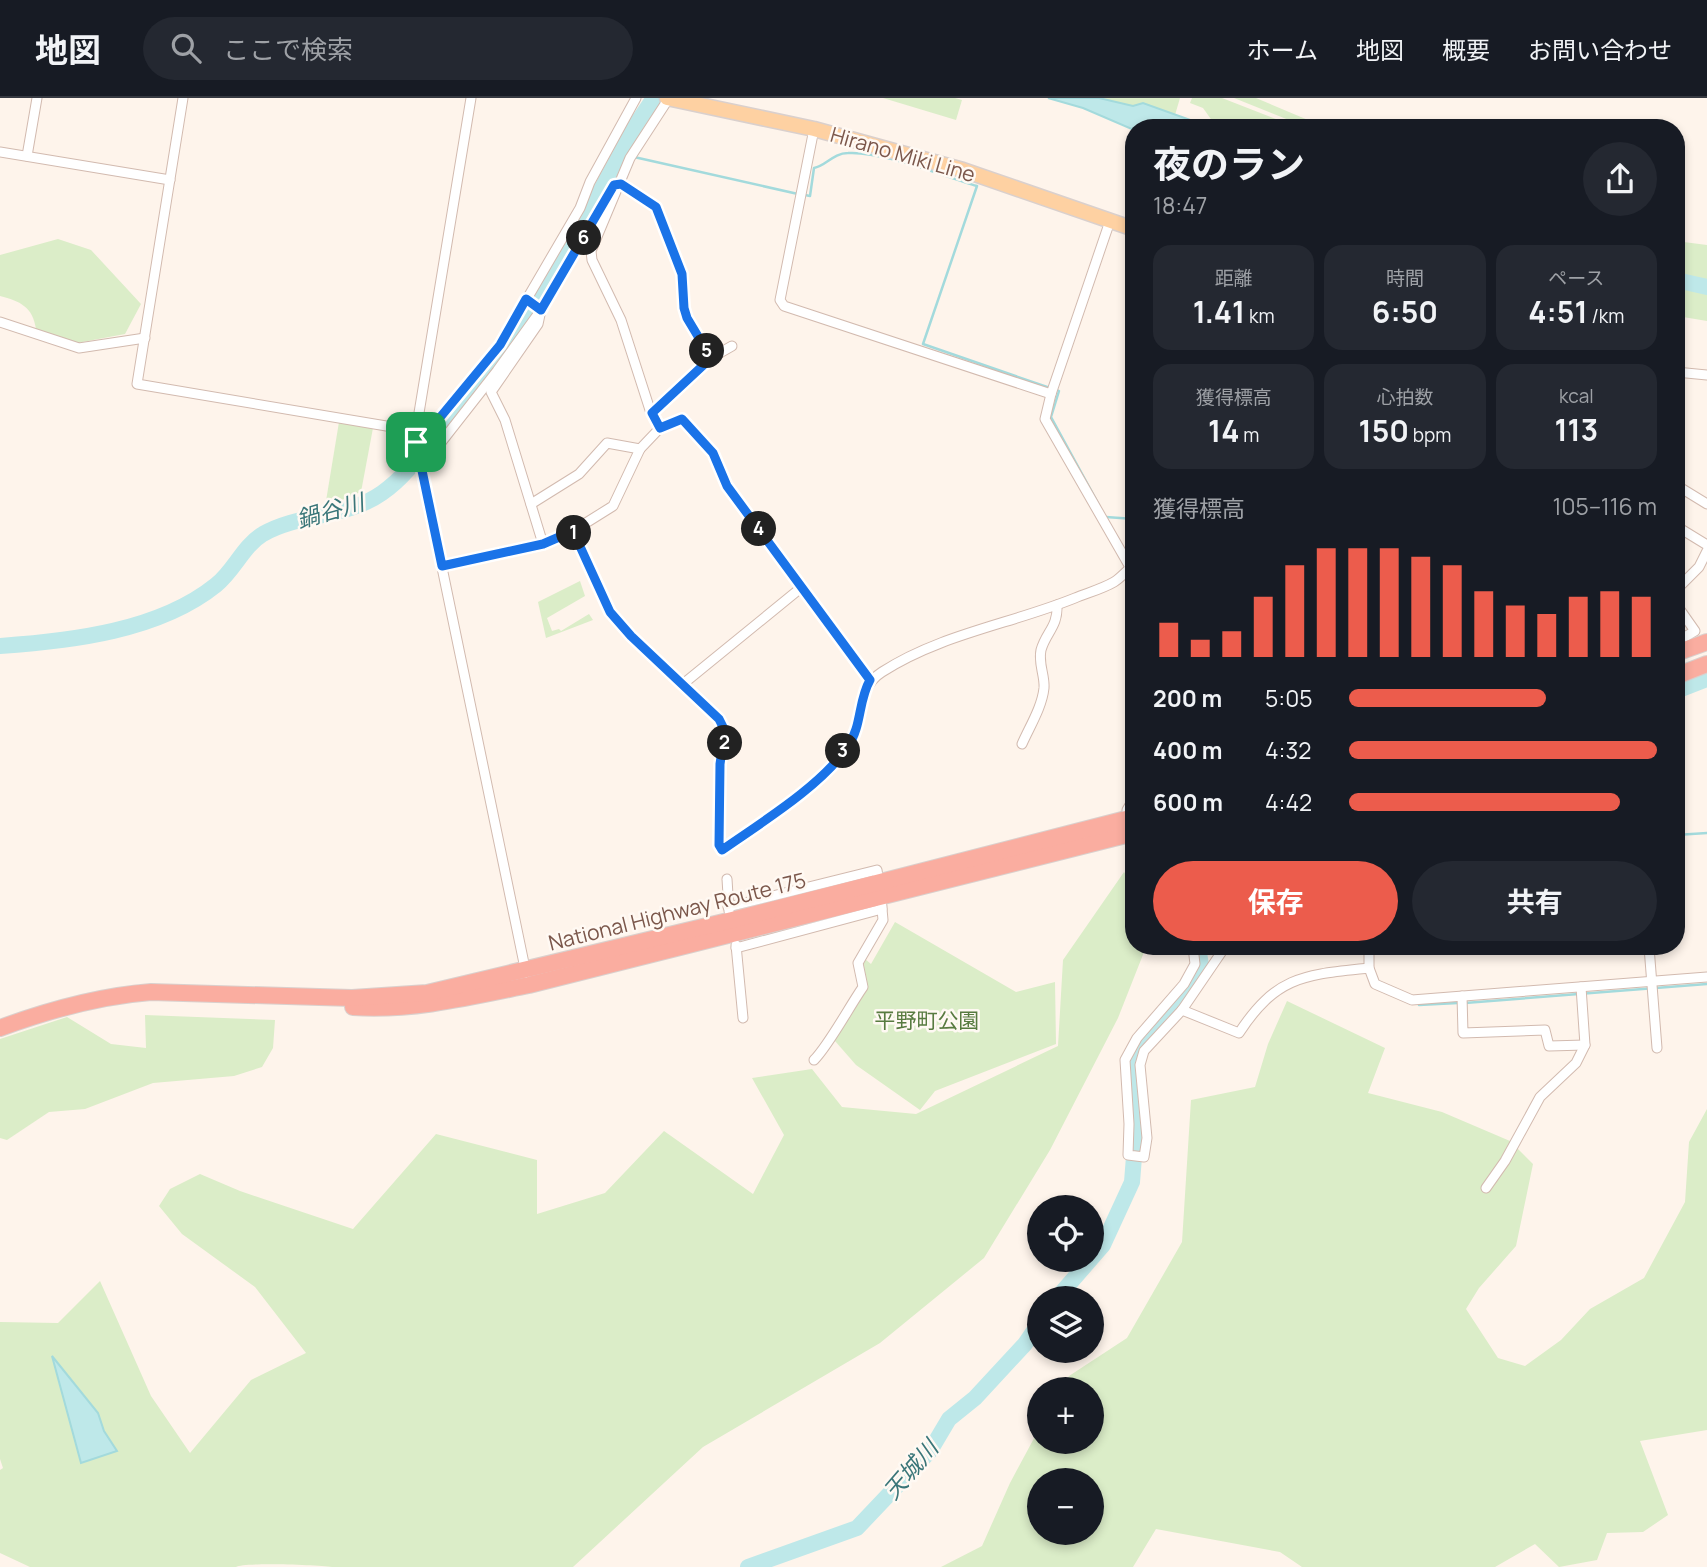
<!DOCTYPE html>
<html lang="ja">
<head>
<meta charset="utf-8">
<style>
  body { margin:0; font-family:Manrope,"Noto Sans JP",sans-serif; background:#242831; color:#f1f3f6; height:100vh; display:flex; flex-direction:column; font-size:26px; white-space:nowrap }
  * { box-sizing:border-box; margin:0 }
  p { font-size:23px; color:#9ea1a6 }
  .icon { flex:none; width:38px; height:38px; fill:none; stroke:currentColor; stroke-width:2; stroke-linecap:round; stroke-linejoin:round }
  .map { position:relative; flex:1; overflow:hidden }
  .drawer { position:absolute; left:1125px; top:21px; width:560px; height:836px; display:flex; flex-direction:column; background:#171b24; border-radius:28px; box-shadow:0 4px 10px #0003 }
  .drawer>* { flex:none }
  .buttons { position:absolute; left:1027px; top:1097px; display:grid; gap:14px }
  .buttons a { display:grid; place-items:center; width:77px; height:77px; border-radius:50%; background:#171b24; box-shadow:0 4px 10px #0003; font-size:35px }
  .pin { position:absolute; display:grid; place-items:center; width:60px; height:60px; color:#fff; margin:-30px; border-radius:14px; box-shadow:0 4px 10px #0006 }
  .km { position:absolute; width:35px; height:35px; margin:-18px; border-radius:50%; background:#222; color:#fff; font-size:19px; line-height:35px; text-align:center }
  .round { display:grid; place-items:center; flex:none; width:74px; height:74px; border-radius:37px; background:#242831 }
  .overview { display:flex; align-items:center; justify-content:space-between; height:119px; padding:0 28px }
  h1 { font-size:38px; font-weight:700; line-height:52px }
  .stats { display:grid; grid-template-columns:repeat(3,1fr); gap:10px; height:119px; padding:7px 28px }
  .stats div { display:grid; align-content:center; border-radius:18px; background:#242831; text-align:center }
  .stats b { font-size:30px; font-weight:700 }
  .stats small { font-size:19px; font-weight:400 }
  .stats p { font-size:19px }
  .chart { height:196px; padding:14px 28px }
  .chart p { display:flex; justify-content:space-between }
  .chart svg { width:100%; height:126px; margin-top:7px; stroke:#ec5c4c; stroke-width:6 }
  .action { display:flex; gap:14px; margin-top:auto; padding:14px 28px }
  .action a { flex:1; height:80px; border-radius:42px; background:#ec5c4c; color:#fff; font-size:28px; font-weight:700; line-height:80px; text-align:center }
  .action a+a { background:#242831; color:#f1f3f6 }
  ul { padding:0 28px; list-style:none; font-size:23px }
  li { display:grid; grid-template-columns:112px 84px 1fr; align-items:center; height:52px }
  li i { height:18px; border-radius:9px; background:#ec5c4c }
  header { display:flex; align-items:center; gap:42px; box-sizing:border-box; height:98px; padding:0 35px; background:#171b24; border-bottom:2px solid #363941 }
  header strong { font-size:33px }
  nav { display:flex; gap:38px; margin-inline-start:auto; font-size:24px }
  .search { width:490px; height:63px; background:#242831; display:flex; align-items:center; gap:18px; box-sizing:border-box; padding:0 24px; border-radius:38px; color:#9ea1a6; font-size:26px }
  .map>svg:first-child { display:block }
  .green { fill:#dbedc8; fill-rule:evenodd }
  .water { fill:#bee8e9; stroke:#a3dadc; stroke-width:2 }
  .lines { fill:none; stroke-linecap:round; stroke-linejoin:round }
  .stream { stroke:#a3dadc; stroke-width:2.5 }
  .river { stroke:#bee8e9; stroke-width:16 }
  .street-casing { stroke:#d2baaf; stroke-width:11 }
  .primary-casing { stroke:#dad0cd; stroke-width:17 }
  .highway-casing { stroke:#dad0cd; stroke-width:18 }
  .street { stroke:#fff; stroke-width:9 }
  .primary { stroke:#fed1a2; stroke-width:14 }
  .highway { stroke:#faada0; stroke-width:16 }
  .route-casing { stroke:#fff; stroke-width:14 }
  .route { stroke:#1a73e8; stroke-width:9 }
  .labels { text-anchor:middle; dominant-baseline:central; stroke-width:5; stroke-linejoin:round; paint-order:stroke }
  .street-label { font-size:21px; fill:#7b574b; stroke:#fff9f3 }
  .park-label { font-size:21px; fill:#587b40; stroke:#fff9f3 }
  .water-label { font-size:23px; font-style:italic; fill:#3a7679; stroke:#fff9f3 }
</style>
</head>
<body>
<header>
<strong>地図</strong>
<div class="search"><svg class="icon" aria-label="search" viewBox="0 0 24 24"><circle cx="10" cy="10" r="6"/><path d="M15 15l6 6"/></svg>ここで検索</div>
<nav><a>ホーム</a><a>地図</a><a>概要</a><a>お問い合わせ</a></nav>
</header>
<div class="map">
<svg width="1707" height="1469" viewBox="0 0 1707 1469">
  <rect width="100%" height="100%" fill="#fef4eb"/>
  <g class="green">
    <polygon points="883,0 955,0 962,2 956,22"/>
    <polygon points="1099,0 1180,0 1175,17 1143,5 1133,8"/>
    <polygon points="1192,0 1222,0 1299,30 1211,30 1213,24 1203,10 1190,5"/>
    <polygon points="1234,0 1256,0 1327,30 1309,30"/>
    <path d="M58,141l33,11 50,54 -16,30 -48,9 -41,-14c-3,-22 -16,-28 -36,-33v-41z"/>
    <polygon points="1676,143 1707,147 1707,223 1677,218"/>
    <polygon points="339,324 373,330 361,394 325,409"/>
    <polygon points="580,483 585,498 547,520 552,533 559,531 561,533 589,516 593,522 546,540 538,504"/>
    <path d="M1124,774l10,16v59h12l-28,71 -68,132 -66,108 -104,85 -177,104 -130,120h-241c-15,-2 -88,-5 -96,0h-206l-30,-14v-83l3,-2 -3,-9v-137l58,1 42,-42 51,115 39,57 61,-73 55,-27 -51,-66 -73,-53 -23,-28 11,-17 30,-15 40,17 113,38 83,-95 101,26v54l68,-21 59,-62 89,63 31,-59 -32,-57 60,-9 30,38 74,7 142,-68 5,-86z"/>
    <polygon points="895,824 1016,894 1055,884 1056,946 935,993 920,1012 856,967 835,943 835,936 867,889 862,867 865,861 871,866"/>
    <path d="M1287,903l98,47 -17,45 74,19 68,29 23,23 -17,82 -37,42 -13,21 32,49 27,8 36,-26 29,-31 54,-31 41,-76 4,-60 18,-33v321l-67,11 28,74 -25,17 -36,1 -10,27 -38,7 -24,-23 -40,23h-193l-22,-15 -124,-23 -23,38h-192l41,-21 28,-63 29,-54 1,13h52v-52l-31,-1 8,-13 58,-38 55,-96 9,-142 64,-13 13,-43zM1040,1382h52v53h-52z"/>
    <polygon points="145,917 275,922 273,950 262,969 234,978 153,985 85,1011 49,1014 7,1042 0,1040 0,941 67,919 111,946 146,950"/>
  </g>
  <g class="water">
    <polygon points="1048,0 1099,0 1133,8 1143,5 1207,28 1134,30 1134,32 1083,10"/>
    <polygon points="52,1258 98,1315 104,1333 117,1353 81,1365"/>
  </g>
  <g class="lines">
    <g class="stream">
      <polyline points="634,59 798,96"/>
      <path d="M805,97l5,1 4,-28c12,-2 19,-15 34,-15 35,-2 94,23 129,33l-54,158 127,44"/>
      <polyline points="1057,292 1059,293 1051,319 1099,407"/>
      <polyline points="1106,419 1134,421"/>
      <polyline points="1676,737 1707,735"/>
      <polyline points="1465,905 1707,886"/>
      <polyline points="1419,907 1458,905"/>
    </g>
    <g class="river">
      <polyline points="1676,182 1707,189"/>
      <path d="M0,548c71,-5 159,-15 216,-61 18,-14 27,-39 47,-51 37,-21 84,-16 119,-41 26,-18 41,-43 60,-67 17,-21 35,-40 51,-61 55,-75 100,-160 144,-242l17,-25"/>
      <polyline points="1676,593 1707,581"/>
      <polyline points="1057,1200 1103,1147 1132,1084 1137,1021 1132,964 1139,950 1174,911 1201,867 1198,849"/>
      <polyline points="748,1469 857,1430 930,1353 949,1321 975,1300 1025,1246 1040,1224"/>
    </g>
    <defs>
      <g id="street">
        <polyline points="183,0 137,286 416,333"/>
        <polyline points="471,0 416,333 416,344 526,875"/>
        <polyline points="814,31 780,202 784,208 1051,296"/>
        <polyline points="0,54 170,82"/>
        <polyline points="27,58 37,0"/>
        <polyline points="1110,123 1051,296 1045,321 1134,476"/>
        <polyline points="526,201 541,212 538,226 491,294 505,322 543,446"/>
        <polyline points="0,224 79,250 145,240"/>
        <polyline points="1676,274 1707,277"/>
        <polyline points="651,315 711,260 732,248"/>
        <polyline points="660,330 651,315 621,222 592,162 591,153 630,60 669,0"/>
        <polyline points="416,344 428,334 500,247 580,110 590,84 636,0"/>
        <polyline points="421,370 497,273 541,212 614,87 621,86 656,109 682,176 684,210 687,220 711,260"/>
        <polyline points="1676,387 1707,406"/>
        <polyline points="531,406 579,376 607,345 640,351"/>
        <polyline points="1676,428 1707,447"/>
        <path d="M573,433l37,81 21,24 88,83 6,12 -5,33 -1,81 3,5c35,-25 104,-69 126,-104 16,-25 7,-57 34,-74 59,-38 129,-48 193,-74 12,-5 27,-9 39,-16 7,-4 13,-12 20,-17"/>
        <polyline points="442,468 543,446 573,433 613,408 640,351 660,330 682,321 713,354 727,388 870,582"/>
        <polyline points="1676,492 1699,469 1707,453"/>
        <polyline points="1676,506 1695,533 1676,544"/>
        <polyline points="683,586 802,489"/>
        <path d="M1022,646c8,-18 20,-37 22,-56 1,-13 -6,-24 -3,-38 5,-18 17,-23 16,-45"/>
        <polyline points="1128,721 1127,712 1134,700"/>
        <polyline points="727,781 729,813"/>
        <polyline points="728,809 877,772 879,785"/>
        <polyline points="736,847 743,920"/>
        <polyline points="1193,849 1195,866 1184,886 1137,940 1125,962 1129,1026 1128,1057 1144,1059 1147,1040 1140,967 1144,953 1182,912 1225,849"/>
        <polyline points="1369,849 1369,870 1375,886 1412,902 1707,879"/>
        <polyline points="1649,849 1657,950"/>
        <polyline points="736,850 882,811 882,808"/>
        <polyline points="1462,898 1463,935 1545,932 1549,948 1585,947"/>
        <path d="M1182,912l57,23c38,-58 66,-58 130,-65"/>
        <path d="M814,962c15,-15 35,-53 49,-73l-5,-24 25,-43 -1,-11"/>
        <polyline points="1486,1090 1505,1063 1540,999 1576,965 1585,947 1581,889"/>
      </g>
      <polyline id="primary" points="667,0 814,31 963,72 1134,131"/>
      <g id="highway">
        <polyline points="1676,555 1707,544"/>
        <polyline points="1676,578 1707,566"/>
        <path d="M353,909c60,4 117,-10 176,-22l605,-152"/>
        <path d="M0,930c49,-18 98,-32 151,-36l201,6 75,-5 305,-73 402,-103"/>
      </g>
    </defs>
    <use href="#street" class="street-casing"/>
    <use href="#primary" class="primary-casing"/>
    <use href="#highway" class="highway-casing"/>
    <use href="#street" class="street"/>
    <use href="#primary" class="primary"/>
    <use href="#highway" class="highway"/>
  </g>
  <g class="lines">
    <defs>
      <path id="route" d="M621,86l35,23 26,67 2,34 3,10 24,40 -59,55 8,15 22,-9 31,34 14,33 143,194c-12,21 -8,46 -22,66 -25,39 -89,78 -126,104l-3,-5 1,-81 5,-33 -6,-12 -88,-83 -21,-24 -37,-81 -30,13 -101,22 -26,-124 12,-10 72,-87 26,-46 15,11 73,-125z"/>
    </defs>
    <use href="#route" class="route-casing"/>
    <use href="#route" class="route"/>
  </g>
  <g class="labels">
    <g class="street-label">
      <text transform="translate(903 56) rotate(16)">Hirano Miki Line</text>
      <text transform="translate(677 813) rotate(-14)">National Highway Route 175</text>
    </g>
    <g class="park-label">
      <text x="927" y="922">平野町公園</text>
    </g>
    <g class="water-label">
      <text transform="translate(330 412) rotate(-16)">鍋谷川</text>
      <text transform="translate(910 1371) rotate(-49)">天城川</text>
    </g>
  </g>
</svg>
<div class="buttons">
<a><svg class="icon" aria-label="locate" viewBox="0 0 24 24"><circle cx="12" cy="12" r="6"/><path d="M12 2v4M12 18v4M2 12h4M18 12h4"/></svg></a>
<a><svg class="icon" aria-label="layers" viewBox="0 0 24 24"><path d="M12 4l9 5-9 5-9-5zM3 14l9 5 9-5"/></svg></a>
<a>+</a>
<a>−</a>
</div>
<div class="pin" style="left:416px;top:344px;background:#1e9e55"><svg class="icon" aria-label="arrive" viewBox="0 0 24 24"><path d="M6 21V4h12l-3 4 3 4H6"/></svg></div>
<b class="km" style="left:574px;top:435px">1</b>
<b class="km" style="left:725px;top:645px">2</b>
<b class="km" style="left:843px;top:653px">3</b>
<b class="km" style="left:759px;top:431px">4</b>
<b class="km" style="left:707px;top:253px">5</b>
<b class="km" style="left:584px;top:140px">6</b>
<section class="drawer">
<div class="overview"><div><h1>夜のラン</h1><p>18:47</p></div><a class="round"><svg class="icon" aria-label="share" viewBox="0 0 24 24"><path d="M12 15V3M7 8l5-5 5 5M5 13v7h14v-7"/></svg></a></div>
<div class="stats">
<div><p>距離</p><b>1.41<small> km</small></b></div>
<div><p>時間</p><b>6:50</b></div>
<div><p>ペース</p><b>4:51<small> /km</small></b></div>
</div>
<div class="stats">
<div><p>獲得標高</p><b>14<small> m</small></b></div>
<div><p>心拍数</p><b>150<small> bpm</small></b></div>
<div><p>kcal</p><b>113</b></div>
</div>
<div class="chart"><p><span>獲得標高</span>105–116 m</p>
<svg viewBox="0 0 160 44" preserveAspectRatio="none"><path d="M5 44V32M15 44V38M25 44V35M35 44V23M45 44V12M55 44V6M65 44V6M75 44V6M85 44V9M95 44V12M105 44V21M115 44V26M125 44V29M135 44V23M145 44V21M155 44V23"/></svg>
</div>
<ul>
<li><b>200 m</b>5:05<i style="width:64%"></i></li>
<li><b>400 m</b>4:32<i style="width:100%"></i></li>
<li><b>600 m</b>4:42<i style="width:88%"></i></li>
</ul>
<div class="action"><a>保存</a><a>共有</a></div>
</section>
</div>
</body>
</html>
